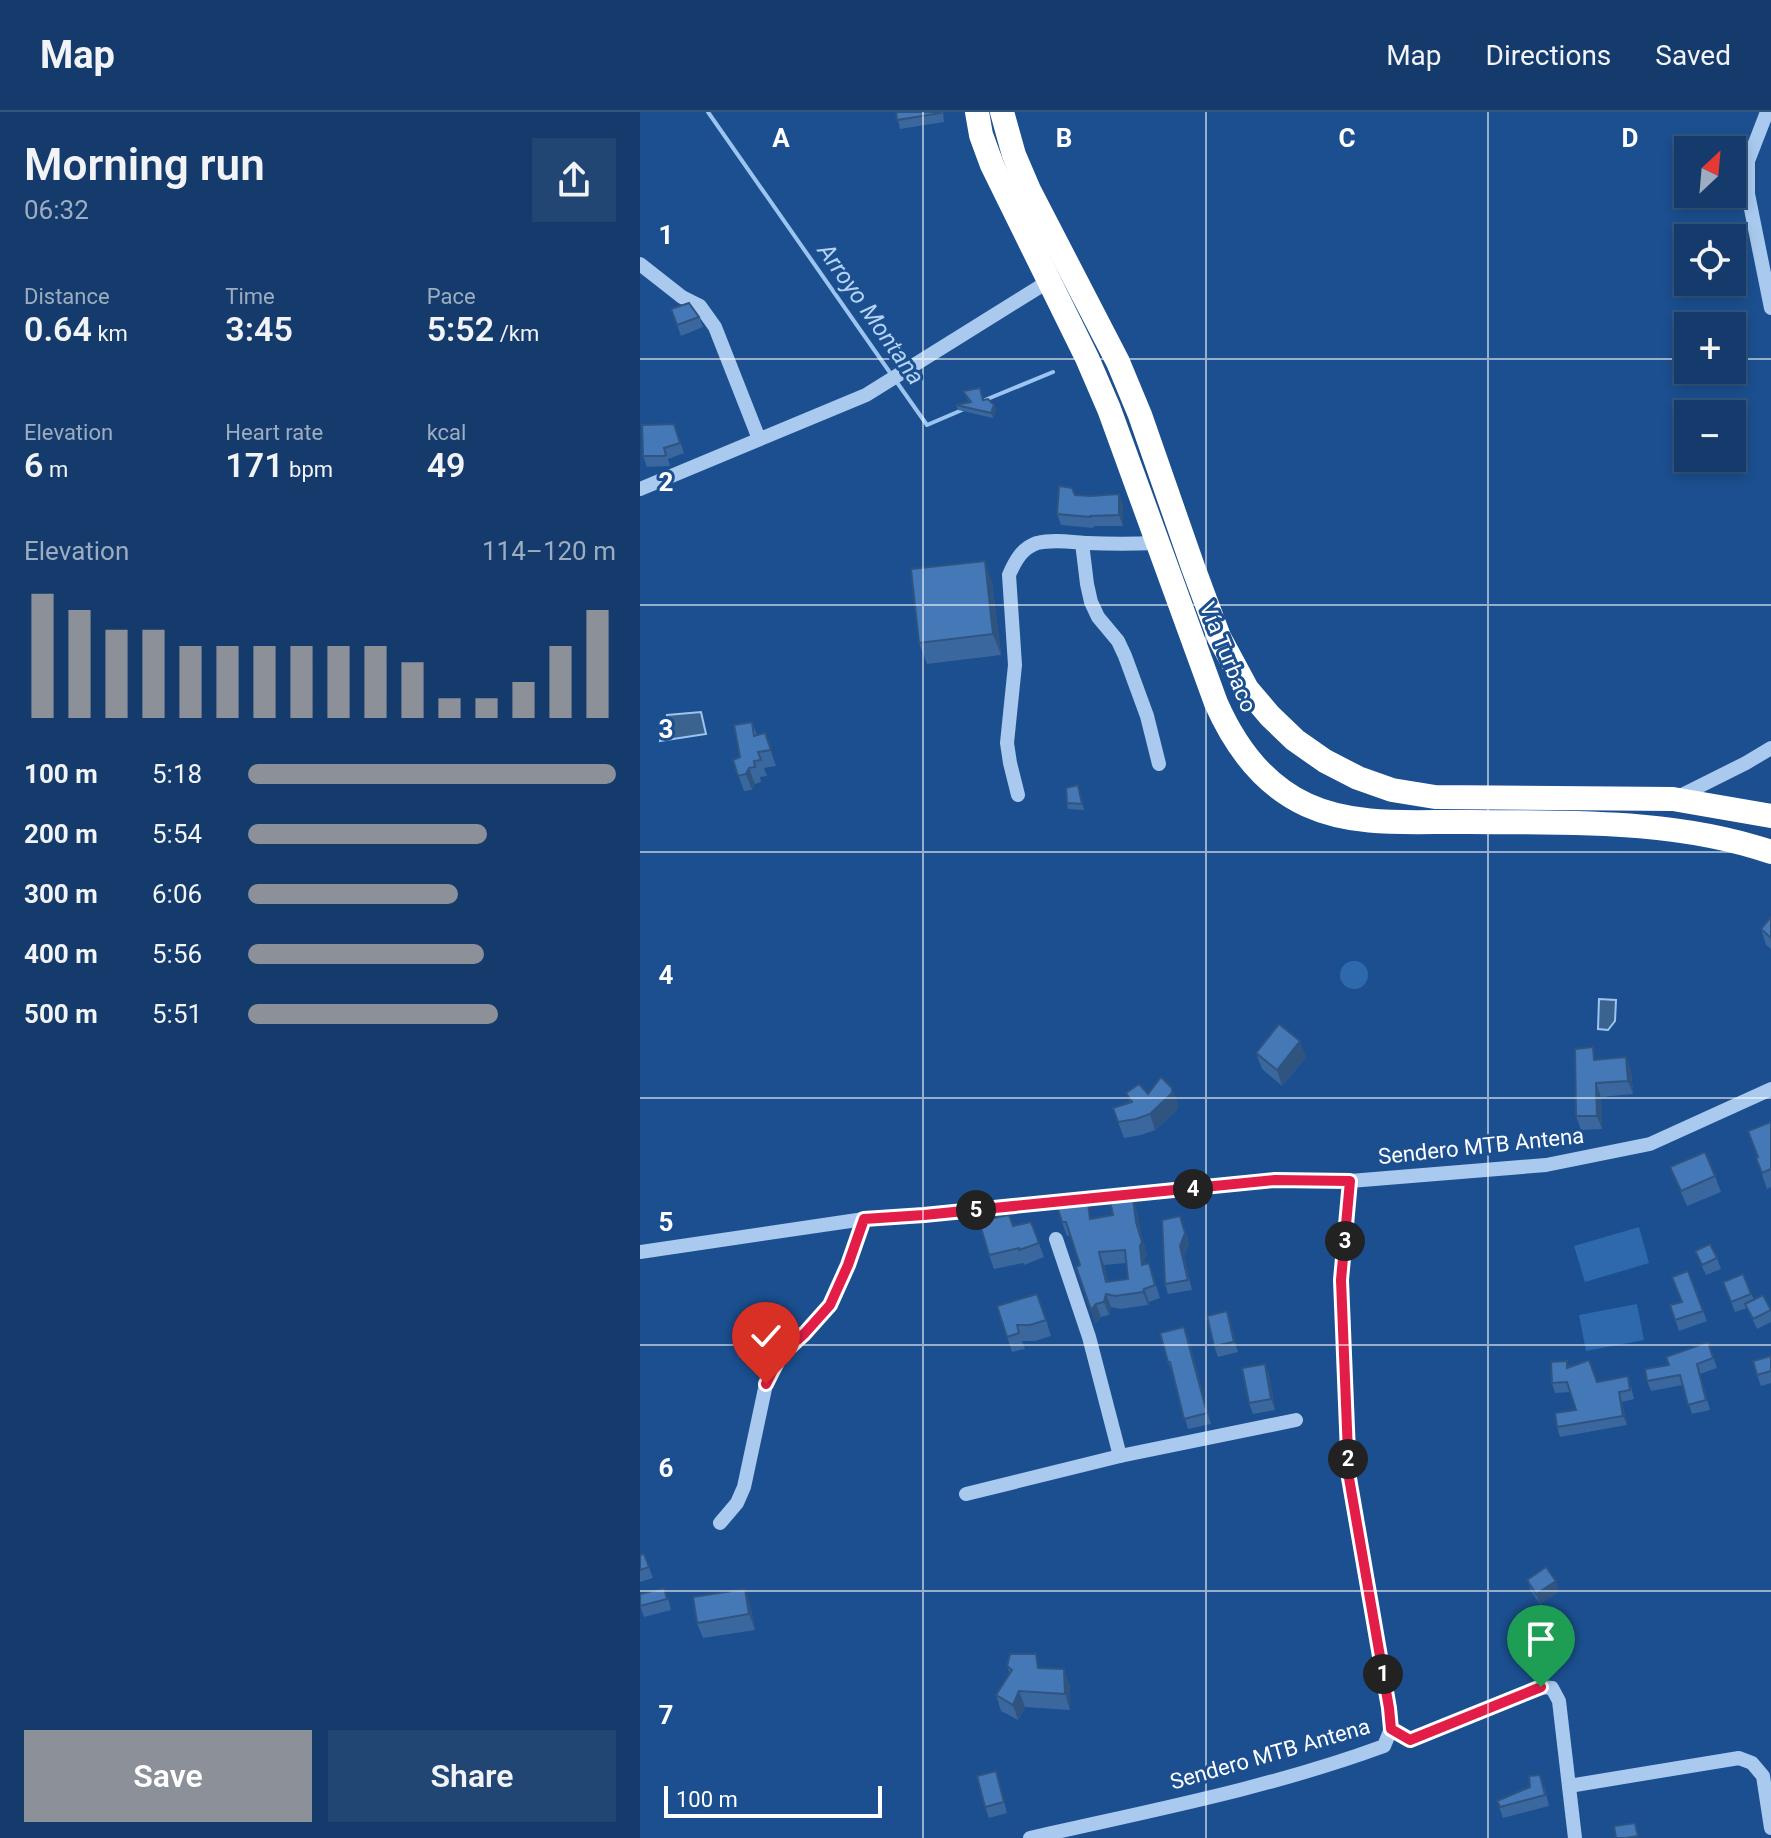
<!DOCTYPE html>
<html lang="en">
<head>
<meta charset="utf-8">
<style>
  body { margin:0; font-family:Roboto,sans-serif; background:#214673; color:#f1f3f6; height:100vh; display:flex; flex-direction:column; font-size:30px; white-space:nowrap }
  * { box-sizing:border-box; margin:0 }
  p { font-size:26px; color:#9dadc1 }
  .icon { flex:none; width:44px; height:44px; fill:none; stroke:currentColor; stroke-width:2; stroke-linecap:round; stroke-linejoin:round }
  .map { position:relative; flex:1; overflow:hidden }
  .details { display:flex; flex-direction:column; background:#143b6b; width:640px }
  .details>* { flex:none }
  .needle { width:52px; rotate:26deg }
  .buttons { position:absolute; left:1034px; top:24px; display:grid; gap:16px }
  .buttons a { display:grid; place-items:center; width:72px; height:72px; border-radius:0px; background:#143b6b; box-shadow:0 4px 12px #0003,0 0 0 2px #33557e; font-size:40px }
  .scale { position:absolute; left:24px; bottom:20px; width:218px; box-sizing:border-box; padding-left:8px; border:4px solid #fff; border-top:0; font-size:22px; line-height:28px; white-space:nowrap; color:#fff; -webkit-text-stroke:6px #1b4f8f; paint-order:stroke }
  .pin { position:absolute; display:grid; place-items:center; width:68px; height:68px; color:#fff; margin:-82px -34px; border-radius:50% 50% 50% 0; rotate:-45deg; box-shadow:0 0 8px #0007 }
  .pin .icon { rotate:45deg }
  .km { position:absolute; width:40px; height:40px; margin:-20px; border-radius:50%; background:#222; color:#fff; font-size:22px; line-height:40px; text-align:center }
  .round { display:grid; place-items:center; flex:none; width:84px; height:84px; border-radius:0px; background:#214673 }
  .overview { display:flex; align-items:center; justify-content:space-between; height:136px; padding:0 24px }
  h1 { font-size:44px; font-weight:600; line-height:60px }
  .stats { display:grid; grid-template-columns:repeat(3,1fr); gap:12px; height:136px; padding:8px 24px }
  .stats div { display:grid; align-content:center }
  .stats b { font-size:34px; font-weight:600 }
  .stats small { font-size:22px; font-weight:400 }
  .stats p { font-size:22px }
  .chart { height:224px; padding:16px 24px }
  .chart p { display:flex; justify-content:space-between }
  .chart svg { width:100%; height:144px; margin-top:8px; stroke:#8c9099; stroke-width:6 }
  .cta { display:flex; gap:16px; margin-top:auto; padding:16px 24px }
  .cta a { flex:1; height:92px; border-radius:0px; background:#8c9099; color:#fff; font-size:32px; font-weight:600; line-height:92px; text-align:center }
  .cta a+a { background:#214673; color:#f1f3f6 }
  ul { padding:0 24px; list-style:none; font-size:26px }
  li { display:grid; grid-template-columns:128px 96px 1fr; align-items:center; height:60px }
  li i { height:20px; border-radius:10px; background:#8c9099 }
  header { display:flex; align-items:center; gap:48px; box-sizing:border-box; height:112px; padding:0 40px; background:#143b6b; border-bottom:2px solid #33557e }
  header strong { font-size:38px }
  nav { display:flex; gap:44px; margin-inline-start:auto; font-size:28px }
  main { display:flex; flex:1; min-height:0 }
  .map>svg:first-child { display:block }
  .green { fill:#2e69ad }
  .water { fill:#3c6290; stroke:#9cc4f0; stroke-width:2 }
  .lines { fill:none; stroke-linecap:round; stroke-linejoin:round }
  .stream { stroke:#9cc4f0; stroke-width:4 }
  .minor { stroke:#a9c9ee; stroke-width:14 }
  .highway { stroke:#fff; stroke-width:24 }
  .wall { fill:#3a679d; fill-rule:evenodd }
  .shaded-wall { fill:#305480 }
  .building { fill:#4478b7; stroke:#305480; stroke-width:2; fill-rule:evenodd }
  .route-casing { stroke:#fff; stroke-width:16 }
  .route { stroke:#e11d48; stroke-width:10 }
  .grid { fill:none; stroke:#fff; stroke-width:2; stroke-opacity:0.55 }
  .labels { text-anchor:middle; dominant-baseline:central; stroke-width:6; stroke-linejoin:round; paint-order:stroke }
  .street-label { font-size:22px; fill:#fff; stroke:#1b4f8f }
  .water-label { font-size:24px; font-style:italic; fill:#b5d3f5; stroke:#1b4f8f }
  .grid-label { font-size:26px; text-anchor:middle; font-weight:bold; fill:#fff; stroke:#1b4f8f; stroke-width:6; stroke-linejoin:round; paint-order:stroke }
</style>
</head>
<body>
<header>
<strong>Map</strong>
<nav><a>Map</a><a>Directions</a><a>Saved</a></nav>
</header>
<main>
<section class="details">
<div class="overview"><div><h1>Morning run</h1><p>06:32</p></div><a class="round"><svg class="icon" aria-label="share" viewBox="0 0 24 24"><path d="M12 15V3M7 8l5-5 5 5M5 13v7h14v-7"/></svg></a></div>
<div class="stats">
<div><p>Distance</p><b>0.64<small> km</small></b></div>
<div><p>Time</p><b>3:45</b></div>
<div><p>Pace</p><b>5:52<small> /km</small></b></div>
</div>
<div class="stats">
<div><p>Elevation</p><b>6<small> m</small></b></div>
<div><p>Heart rate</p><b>171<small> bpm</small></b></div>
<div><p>kcal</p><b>49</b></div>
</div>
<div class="chart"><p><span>Elevation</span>114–120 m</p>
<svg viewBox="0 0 160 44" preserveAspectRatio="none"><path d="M5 44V6M15 44V11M25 44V17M35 44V17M45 44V22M55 44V22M65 44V22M75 44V22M85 44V22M95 44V22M105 44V27M115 44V38M125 44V38M135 44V33M145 44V22M155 44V11"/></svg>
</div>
<ul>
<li><b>100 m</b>5:18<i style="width:100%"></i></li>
<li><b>200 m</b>5:54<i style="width:65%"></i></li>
<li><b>300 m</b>6:06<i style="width:57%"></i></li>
<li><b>400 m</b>5:56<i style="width:64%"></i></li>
<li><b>500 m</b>5:51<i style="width:68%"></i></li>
</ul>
<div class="cta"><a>Save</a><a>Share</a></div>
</section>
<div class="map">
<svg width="1131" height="1726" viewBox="0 0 1131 1726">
  <rect width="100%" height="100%" fill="#1b4f8f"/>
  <g class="green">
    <circle cx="714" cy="863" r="14"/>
    <polygon points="999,1115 1009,1151 945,1170 934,1134"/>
    <polygon points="997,1192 1004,1228 946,1239 939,1203"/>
  </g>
  <g class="water">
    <polygon points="61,600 66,622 20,629 27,603"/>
    <polygon points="959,887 976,888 975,909 968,918 958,917"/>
  </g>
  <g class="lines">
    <g class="stream">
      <polyline points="68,0 251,262"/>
      <polyline points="256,269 287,313 322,298"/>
      <polyline points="345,288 413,260"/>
    </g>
    <g class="minor">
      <polyline points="1127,0 1108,49 1108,82 1131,196"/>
      <polyline points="0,152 42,185 60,194 75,215 119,327"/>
      <polyline points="0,377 226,283 409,169"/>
      <polyline points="442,431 447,472 451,490 458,505 478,529 485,544 507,604 519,652"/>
      <path d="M378,683l-8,-32 -3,-20 8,-78 -6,-90c6,-14 13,-27 28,-32 16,-4 34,-1 50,0 23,1 46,1 69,0"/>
      <polyline points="1036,686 1106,651 1131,636"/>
      <polyline points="416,1127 449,1225 480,1344"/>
      <polyline points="0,1140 224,1107 284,1103 635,1068 710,1069 906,1053 1010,1032 1131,977"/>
      <polyline points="326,1382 480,1344 656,1308"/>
      <polyline points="80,1411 97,1391 104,1375 126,1272 140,1244 165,1221 190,1193 208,1153 224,1107"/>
      <polyline points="751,1617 770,1628 901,1575 912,1576 919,1589 935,1726"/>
      <polyline points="929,1674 1099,1646 1112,1651 1123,1664 1131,1716"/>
      <path d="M390,1726c118,-27 240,-50 354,-92l7,-17 -2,-21 -40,-230 -8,-198 9,-99"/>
    </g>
    <g class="highway">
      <path d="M337,0l4,23 11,30 95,193 22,51 107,294c19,43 47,82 91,102 50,23 109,16 162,17 102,1 205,-3 302,30"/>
      <polyline points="362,0 374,43 389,78 478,250 500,303 553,455 579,525 607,577 630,604 655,628 685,649 718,666 752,678 795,685 1033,687 1131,704"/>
    </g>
  </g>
  <g class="wall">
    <polygon points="256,0 303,0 304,10 260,17"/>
    <polygon points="31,197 59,205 63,215 41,224"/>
    <polygon points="323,279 342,282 344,287 354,293 356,298 353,306 318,298 316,293 329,290"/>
    <polygon points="34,312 44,341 28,347 30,354 28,354 7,355 3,344"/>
    <polygon points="479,382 483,393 483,414 454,414 453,416 421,413 417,402 435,383 451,384"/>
    <polygon points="352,470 361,543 287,552 279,531"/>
    <polygon points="112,610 117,623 125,621 136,654 124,656 127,664 120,665 121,670 115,672 112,678 104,679 93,648 100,645"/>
    <polygon points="439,679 444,698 428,697 427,691"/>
    <polygon points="1131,805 1131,837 1126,833 1121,817"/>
    <polygon points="616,941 666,945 642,974 622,957"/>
    <polygon points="986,945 991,959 993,982 961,985 962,1017 941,1018 936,1004 958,948"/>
    <polygon points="486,981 508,982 538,991 538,997 515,1018 501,1023 484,1026 473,996 490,991"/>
    <polygon points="1131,1010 1131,1075 1127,1077 1116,1046 1118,1045"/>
    <polygon points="1030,1055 1075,1064 1081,1080 1047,1094"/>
    <path d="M497,1099l4,24 6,20 -3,4 1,5 4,-1 11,35 -11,4 -1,3 -28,4 -9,-2 -2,8 -8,2 -6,6 -15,-58 -10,-30 -3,1 -5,-14zM486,1151l2,16 -20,3 -4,-17z"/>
    <polygon points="391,1110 404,1145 384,1153 383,1151 354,1157 349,1143 373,1114"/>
    <polygon points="544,1115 549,1132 544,1144 552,1178 528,1182 525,1172"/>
    <polygon points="1055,1139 1077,1146 1081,1157 1066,1163"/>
    <polygon points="1048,1159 1067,1209 1039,1219 1030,1193 1042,1190"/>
    <polygon points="1103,1162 1114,1188 1123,1183 1131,1198 1131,1210 1117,1217 1107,1196 1095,1200 1083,1170"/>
    <polygon points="357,1194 403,1198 411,1224 395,1229 382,1229 385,1237 372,1240"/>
    <polygon points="587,1199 598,1240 578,1245 574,1234"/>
    <polygon points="548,1225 571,1312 548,1317 532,1261 528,1250"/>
    <polygon points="1068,1230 1077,1256 1060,1262 1070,1298 1052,1302 1043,1273 1011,1279 1007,1269 1029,1253"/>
    <polygon points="1131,1244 1131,1271 1121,1274 1117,1263"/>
    <polygon points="927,1249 929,1255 957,1270 991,1274 994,1287 982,1290 987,1313 920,1325 917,1315 936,1298 930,1280 915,1281 912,1271"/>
    <polygon points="625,1252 629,1263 635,1298 613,1302 609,1291"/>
    <polygon points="4,1442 13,1466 0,1470 0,1443"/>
    <polygon points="887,1468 919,1479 900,1492 891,1479"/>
    <polygon points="28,1486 31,1498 4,1505 0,1494"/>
    <polygon points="110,1492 115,1518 63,1526 57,1511"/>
    <polygon points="367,1554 401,1556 430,1573 430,1598 385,1595 378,1608 361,1599 356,1583 370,1562"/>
    <polygon points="359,1670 367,1701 349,1706 345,1695"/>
    <polygon points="904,1674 909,1694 863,1706 857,1689 890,1675"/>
  </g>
  <g class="shaded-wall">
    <polygon points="354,293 356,298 353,306 351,301"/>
    <polygon points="479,382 483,393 483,414 479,403"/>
    <polygon points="345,449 352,470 361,543 353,522"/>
    <polygon points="109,656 115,672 112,678 106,662"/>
    <polygon points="660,929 666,945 642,974 637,958"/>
    <polygon points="986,945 991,959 993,982 988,969"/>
    <polygon points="956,971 961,985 962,1017 957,1004"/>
    <polygon points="532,976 538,991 538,997 515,1018 510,1002"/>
    <polygon points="493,1086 497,1099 501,1123 507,1143 504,1147 507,1166 502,1153"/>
    <polygon points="540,1104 549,1132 544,1144 552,1178 540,1134"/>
    <polygon points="459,1140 464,1153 471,1183 466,1170"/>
    <polygon points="504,1177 509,1190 508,1193 503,1180"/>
    <polygon points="466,1182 471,1195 469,1203 464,1190"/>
    <polygon points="456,1192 461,1205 455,1211 451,1198"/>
    <polygon points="587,1199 591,1210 598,1240 594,1230"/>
    <polygon points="544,1215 548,1225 571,1312 567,1301"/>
    <polygon points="625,1252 629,1263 635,1298 631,1287"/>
    <polygon points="979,1280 982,1290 987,1313 983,1304"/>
    <polygon points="916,1469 919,1479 900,1492 896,1482"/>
    <polygon points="105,1477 110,1492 115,1518 109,1502"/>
    <polygon points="424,1557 430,1573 430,1598 425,1582"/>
    <polygon points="379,1579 385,1595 378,1608 373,1593"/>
  </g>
  <g class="building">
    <polygon points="256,0 301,0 301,1 257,8"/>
    <polygon points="49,191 59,205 37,213 31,197"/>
    <polygon points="340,276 343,288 348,287 354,293 351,301 316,293 331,290 323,279"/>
    <polygon points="34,312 40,331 24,336 26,343 24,344 3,344 2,313"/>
    <polygon points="419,374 432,376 435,383 451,384 479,382 479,403 450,404 450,405 417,402"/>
    <polygon points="345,449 353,522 279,531 271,457"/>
    <polygon points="112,610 114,624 125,621 131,638 118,640 121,648 114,649 115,655 109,656 106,662 98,664 93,648 100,645 94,613"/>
    <polygon points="438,673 442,692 427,691 426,676"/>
    <polygon points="1131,805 1131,826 1121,817"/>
    <polygon points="639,912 660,929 637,958 616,941"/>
    <polygon points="953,935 954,948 986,945 988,969 956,971 957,1004 936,1004 935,937"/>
    <polygon points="521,965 532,976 532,981 510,1002 496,1007 478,1010 473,996 492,990 486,981 499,972 508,982"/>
    <polygon points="1131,1010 1131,1057 1122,1061 1116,1046 1118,1045 1108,1019"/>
    <polygon points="1065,1040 1075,1064 1041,1079 1030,1055"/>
    <path d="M493,1086l3,24 6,20 -2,4 2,19 7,-2 6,22 -11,4 -1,3 -28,4 -9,-2 -2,8 -8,2 -5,6 -15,-43 4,-2 -14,-43h-4l-5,-16 31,-3 2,16 23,-4 -3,-14zM485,1138l3,29 -22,3 -7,-30z"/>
    <polygon points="369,1103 373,1114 391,1110 399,1131 379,1138 379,1136 349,1143 339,1109"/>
    <polygon points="540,1104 545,1121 540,1134 548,1168 525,1172 522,1108"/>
    <polygon points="1070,1132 1077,1146 1062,1153 1055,1139"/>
    <polygon points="1048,1159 1063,1199 1035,1208 1030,1193 1042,1190 1032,1165"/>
    <polygon points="1103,1162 1111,1182 1091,1190 1083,1170"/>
    <polygon points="397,1182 406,1208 390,1213 377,1213 379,1221 367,1225 357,1194"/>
    <polygon points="1123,1183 1131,1198 1113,1207 1105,1192"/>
    <polygon points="587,1199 594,1230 574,1234 567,1204"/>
    <polygon points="544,1215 567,1301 544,1307 530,1250 528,1250 520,1221"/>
    <polygon points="1068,1230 1073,1246 1057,1252 1066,1288 1048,1293 1040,1263 1007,1269 1005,1257 1029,1253 1026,1245"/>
    <polygon points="1131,1244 1131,1259 1117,1263 1113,1249"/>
    <polygon points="949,1248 957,1270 988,1264 990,1278 979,1280 983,1304 917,1315 915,1301 936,1298 927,1270 912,1271 911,1250 927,1249 927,1256"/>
    <polygon points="625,1252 631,1287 609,1291 602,1256"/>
    <polygon points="4,1442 9,1455 0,1458 0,1443"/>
    <polygon points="906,1455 916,1469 896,1482 887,1468"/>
    <polygon points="24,1476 27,1487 0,1494 0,1482"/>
    <polygon points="105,1477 109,1502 57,1511 53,1485"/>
    <polygon points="370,1542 396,1542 398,1556 424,1557 425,1582 379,1579 373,1593 356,1583 372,1558 367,1554"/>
    <polygon points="356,1659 364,1690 345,1695 337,1664"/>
    <polygon points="900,1663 905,1683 860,1695 857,1689 890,1675 889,1664"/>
    <polygon points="995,1711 998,1724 986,1726 976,1726 974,1714"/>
  </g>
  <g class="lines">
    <defs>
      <polyline id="route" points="126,1272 140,1244 165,1221 190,1193 208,1153 224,1107 284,1103 635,1068 710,1069 701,1168 709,1366 749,1596 751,1617 770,1628 901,1575"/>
    </defs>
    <use href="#route" class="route-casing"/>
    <use href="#route" class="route"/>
  </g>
  <path class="grid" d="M283,0v1726M566,0v1726M848,0v1726M0,247h1048M1092,247h39M0,493h1131M0,740h1131M0,986h1131M0,1233h1131M0,1479h1131"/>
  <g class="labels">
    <g class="street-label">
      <text transform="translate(588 545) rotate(68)">Vía Turbaco</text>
      <text transform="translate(841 1034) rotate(-6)">Sendero MTB Antena</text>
      <text transform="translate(630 1642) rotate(-16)">Sendero MTB Antena</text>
    </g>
    <g class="water-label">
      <text transform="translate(231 202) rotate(55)">Arroyo Montana</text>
    </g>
  </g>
  <g class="grid-label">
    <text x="141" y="35">A</text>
    <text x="424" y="35">B</text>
    <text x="707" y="35">C</text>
    <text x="990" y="35">D</text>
    <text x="26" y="132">1</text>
    <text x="26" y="379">2</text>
    <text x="26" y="626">3</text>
    <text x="26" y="872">4</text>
    <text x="26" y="1119">5</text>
    <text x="26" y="1365">6</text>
    <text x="26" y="1612">7</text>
  </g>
</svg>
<div class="buttons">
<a><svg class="needle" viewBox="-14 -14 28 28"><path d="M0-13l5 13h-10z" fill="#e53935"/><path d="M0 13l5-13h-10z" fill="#9dadc1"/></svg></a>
<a><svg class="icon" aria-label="locate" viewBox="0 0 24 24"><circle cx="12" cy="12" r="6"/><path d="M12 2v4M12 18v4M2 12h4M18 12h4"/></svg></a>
<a>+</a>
<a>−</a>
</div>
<div class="scale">100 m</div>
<div class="pin" style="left:901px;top:1575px;background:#1e9e55"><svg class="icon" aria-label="arrive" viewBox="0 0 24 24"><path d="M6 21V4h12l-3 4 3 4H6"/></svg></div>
<div class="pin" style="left:126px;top:1272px;background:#d93025"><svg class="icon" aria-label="check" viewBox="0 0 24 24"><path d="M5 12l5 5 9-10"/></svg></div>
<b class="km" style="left:743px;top:1562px">1</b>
<b class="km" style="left:708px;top:1347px">2</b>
<b class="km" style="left:705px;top:1129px">3</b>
<b class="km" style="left:553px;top:1077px">4</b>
<b class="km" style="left:336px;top:1098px">5</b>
</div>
</main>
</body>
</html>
